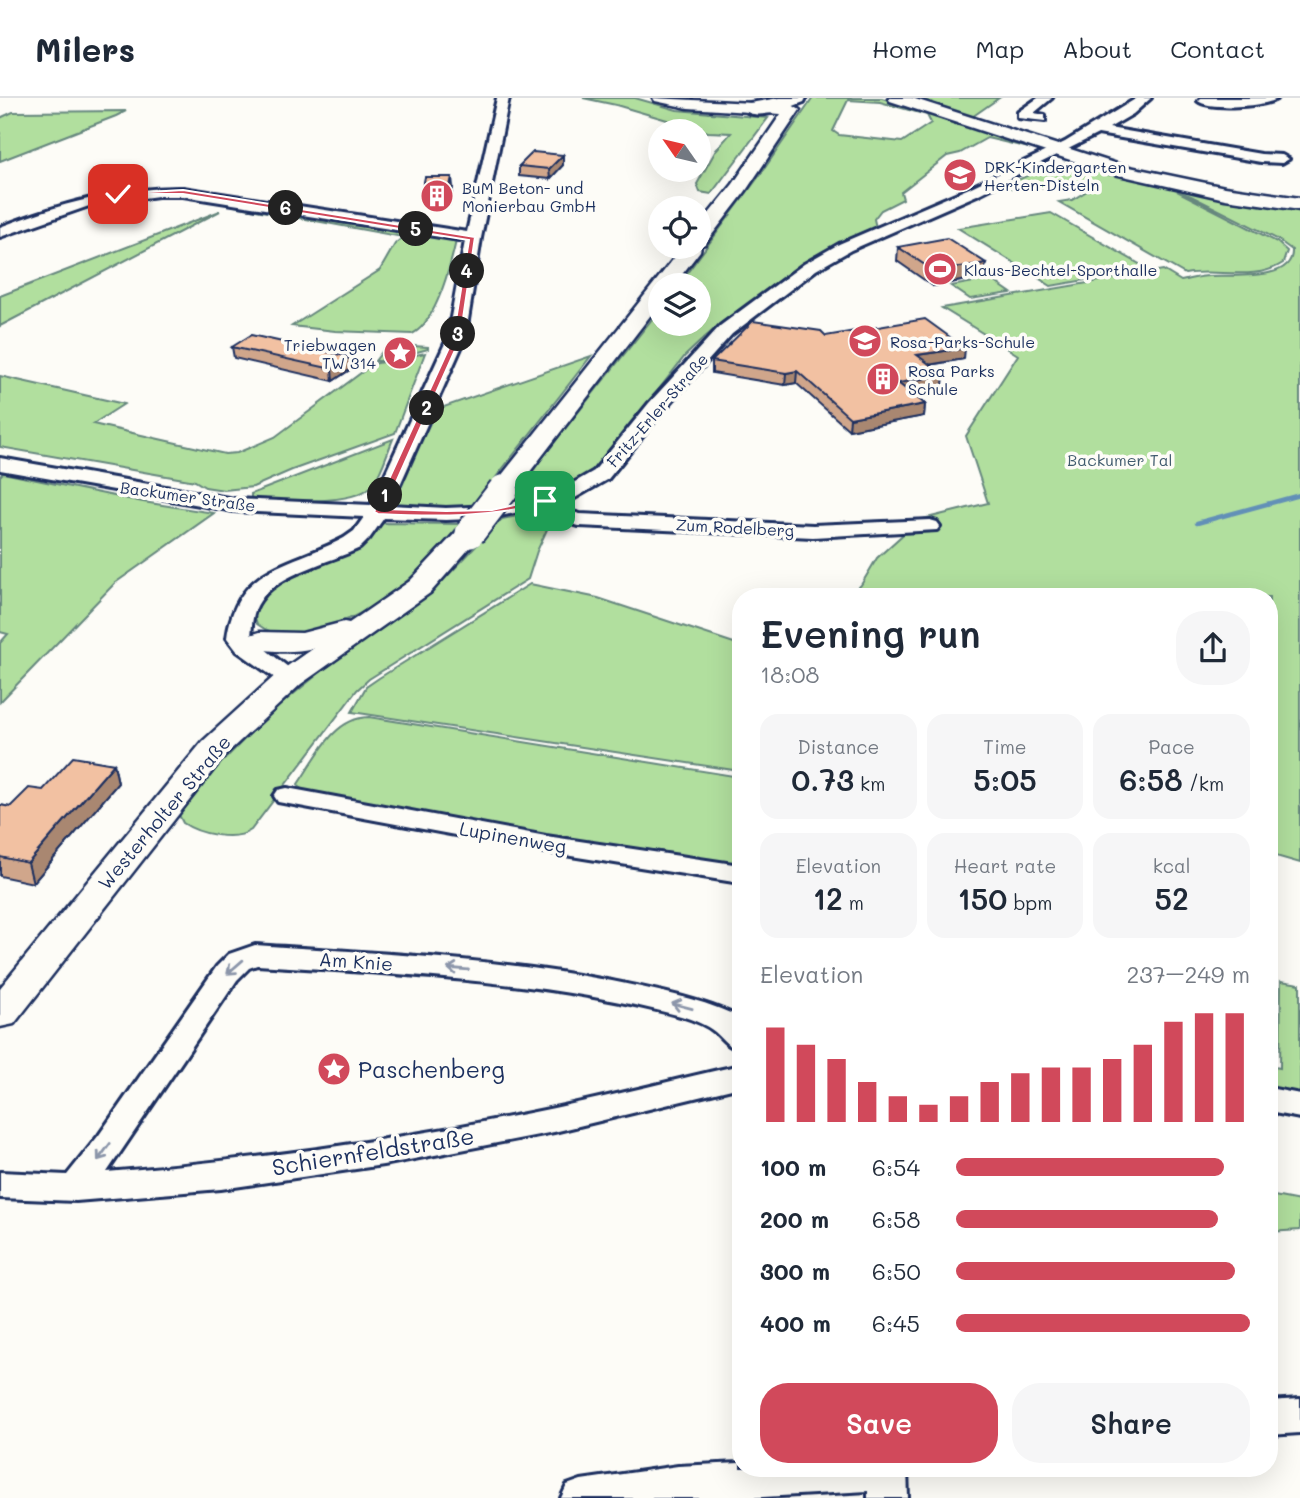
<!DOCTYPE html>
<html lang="en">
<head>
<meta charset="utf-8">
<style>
  body { margin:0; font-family:Mali,sans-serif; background:#f6f6f7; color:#1f2937; height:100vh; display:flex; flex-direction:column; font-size:26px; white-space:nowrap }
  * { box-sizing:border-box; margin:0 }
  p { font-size:23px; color:#747a83 }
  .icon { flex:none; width:38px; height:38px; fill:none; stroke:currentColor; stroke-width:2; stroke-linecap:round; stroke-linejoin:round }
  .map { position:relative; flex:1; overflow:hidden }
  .drawer { position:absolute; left:732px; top:490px; width:546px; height:889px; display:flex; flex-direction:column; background:#fff; border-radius:28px; box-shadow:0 7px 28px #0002 }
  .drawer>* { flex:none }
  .needle { width:46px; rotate:304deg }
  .tools { position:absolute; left:648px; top:21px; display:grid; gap:14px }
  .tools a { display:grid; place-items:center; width:63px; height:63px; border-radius:50%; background:#fff; box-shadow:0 7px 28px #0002; font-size:35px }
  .pin { position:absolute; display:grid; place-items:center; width:60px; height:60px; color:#fff; margin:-30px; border-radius:14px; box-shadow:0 4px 10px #0006 }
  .km { position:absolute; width:35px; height:35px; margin:-18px; border-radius:50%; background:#222; color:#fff; font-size:19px; line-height:35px; text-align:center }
  .round { display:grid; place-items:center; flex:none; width:74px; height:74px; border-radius:28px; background:#f6f6f7 }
  .head { display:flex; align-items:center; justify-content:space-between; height:119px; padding:0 28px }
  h1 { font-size:38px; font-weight:600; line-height:52px }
  .figures { display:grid; grid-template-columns:repeat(3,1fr); gap:10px; height:119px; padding:7px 28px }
  .figures div { display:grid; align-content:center; border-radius:18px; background:#f6f6f7; text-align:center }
  .figures b { font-size:30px; font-weight:600 }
  .figures small { font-size:19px; font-weight:400 }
  .figures p { font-size:19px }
  .chart { height:196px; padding:14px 28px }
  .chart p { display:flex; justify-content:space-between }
  .chart svg { width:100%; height:126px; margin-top:7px; stroke:#d1495b; stroke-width:6 }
  .cta { display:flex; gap:14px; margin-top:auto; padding:14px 28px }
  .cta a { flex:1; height:80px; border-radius:28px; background:#d1495b; color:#fff; font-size:28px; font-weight:600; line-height:80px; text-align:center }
  .cta a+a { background:#f6f6f7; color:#1f2937 }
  ul { padding:0 28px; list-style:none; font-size:23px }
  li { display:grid; grid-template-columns:112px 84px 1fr; align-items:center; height:52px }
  li i { height:18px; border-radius:9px; background:#d1495b }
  header { display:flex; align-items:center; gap:42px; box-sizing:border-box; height:98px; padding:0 35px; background:#fff; border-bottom:2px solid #e0e1e3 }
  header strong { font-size:33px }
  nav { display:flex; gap:38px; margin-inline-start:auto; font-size:24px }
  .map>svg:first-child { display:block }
  .green { fill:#b1df9e; stroke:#66877e; stroke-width:2; fill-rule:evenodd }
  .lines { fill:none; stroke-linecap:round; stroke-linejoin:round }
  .stream { stroke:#6290b7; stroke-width:4.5 }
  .minor-casing { stroke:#1b2f5e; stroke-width:6 }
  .major-casing { stroke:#1b2f5e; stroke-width:5 }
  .highway-casing { stroke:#1b2f5e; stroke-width:6 }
  .minor { fill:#fdfcf7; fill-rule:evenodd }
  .major { fill:#fdfcf7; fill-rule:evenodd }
  .highway { fill:#fdfcf7; fill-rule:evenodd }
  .major-bridge-casing { stroke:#1b2f5e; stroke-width:33; stroke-linecap:butt }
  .major-bridge { stroke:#fdfcf7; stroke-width:29 }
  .wall { fill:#d0a68b; stroke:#1b2f5e; stroke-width:2 }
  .shaded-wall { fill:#a98771; stroke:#1b2f5e; stroke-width:2 }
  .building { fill:#f2c1a2; stroke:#1b2f5e; stroke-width:2 }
  .oneway { stroke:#8c96aa }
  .route { fill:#d1495b; stroke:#fff; stroke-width:2 }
  .labels { text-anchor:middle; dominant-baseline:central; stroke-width:7; stroke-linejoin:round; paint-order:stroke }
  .far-poi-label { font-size:16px; fill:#1b2f5e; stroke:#fdfcf7; text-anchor:start }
  .far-street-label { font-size:16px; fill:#1b2f5e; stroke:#fdfcf7 }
  .far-park-label { font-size:16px; fill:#405b6e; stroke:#fdfcf7 }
  .street-label { font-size:19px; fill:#1b2f5e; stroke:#fdfcf7 }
  .near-poi-label { font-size:23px; fill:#1b2f5e; stroke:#fdfcf7; text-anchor:start }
  .near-street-label { font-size:23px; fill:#1b2f5e; stroke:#fdfcf7 }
</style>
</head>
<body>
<header>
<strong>Milers</strong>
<nav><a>Home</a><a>Map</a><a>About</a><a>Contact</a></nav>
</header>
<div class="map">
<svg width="1300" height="1400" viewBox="0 0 1300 1400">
  <rect width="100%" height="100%" fill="#fdfcf7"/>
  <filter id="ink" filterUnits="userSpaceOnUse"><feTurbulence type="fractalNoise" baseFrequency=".0143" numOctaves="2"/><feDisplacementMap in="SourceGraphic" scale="14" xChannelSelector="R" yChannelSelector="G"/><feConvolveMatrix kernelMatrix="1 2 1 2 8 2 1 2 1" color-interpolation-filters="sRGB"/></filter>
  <g filter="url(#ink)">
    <g class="green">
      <polygon points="583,0 635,0 677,12 768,20 711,96 700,94 697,86 716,52 731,35 708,34 616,7"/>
      <path d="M813,0h69l93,29 54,21 -42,-10 -27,15 -13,3 -46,36 2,7 -22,11 -7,9 2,9c-70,34 -135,72 -191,128l-88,112c-26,19 -53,26 -84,33l29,-43 118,-149v15h38v-39h-20l82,-110zM848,2l32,2 47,13 4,8 -29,19 -63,-7 -6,-4z"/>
      <polygon points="912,0 999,0 972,19"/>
      <polygon points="126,13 116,18 0,63 0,20 13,14"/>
      <path d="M1067,65l127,29 106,17v654l-31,-9v-257h-420l12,-12 16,-27 42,-38 69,-17 -22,-67 52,-81 -76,-47 221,-38 18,11c10,-2 19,-5 28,-5 20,-2 85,7 83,-26l-15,-11 -86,-43 -14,-5 100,51 10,9 -4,12c-29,19 -66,5 -98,11l-126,-72 13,-2 18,-11 -7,2 -5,-3 3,-2c-27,-4 -53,8 -77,0l45,-20z"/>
      <path d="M237,106l219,37c-6,26 -20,82 -44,93l-77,-3 -43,-5 88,-56 15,-26 8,-7 -169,-31z"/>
      <polygon points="220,113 0,228 0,198"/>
      <polygon points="1051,115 1148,171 1051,188 958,130"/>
      <polygon points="991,181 1011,195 970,201 951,188"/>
      <polygon points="396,247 428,249 428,251 384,263 375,263 384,251"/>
      <polygon points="425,255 395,335 292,372 253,389 224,392 205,389 195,383 0,349 0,278 124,306 93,326 225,356 237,355 275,339 373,266"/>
      <polygon points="591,258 471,411 395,408 391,405 435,312"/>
      <path d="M393,341c-6,14 -11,33 -20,45 -15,23 -96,16 -122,16v-6z"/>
      <polygon points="3,375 143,404 214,415 115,485 0,604 0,545 8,536 0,534 0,378"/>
      <path d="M545,413l9,3 -17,37 -9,28 -159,100 -12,11 -106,140c-16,12 -52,4 -68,-7l-5,-10 5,-11 86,-88 54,-44 113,-82 66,-69z"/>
      <path d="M381,425l79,1c-38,48 -80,88 -141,106 -20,6 -44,8 -62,-6l-4,-13 17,-24 82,-35 18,-13z"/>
      <polygon points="530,486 598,500 740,547 740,673 352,614 366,589 379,580"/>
      <path d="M369,619l371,60v94l-436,-77 -6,-10c19,-27 35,-66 71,-67z"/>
      <polygon points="1281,883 1300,886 1300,1002 1269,996 1269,968 1280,970"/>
      <polygon points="1269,1097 1300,1103 1300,1132 1269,1134"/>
    </g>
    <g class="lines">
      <polyline class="stream" points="1197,425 1300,397"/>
      <defs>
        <g id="minor">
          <path d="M497,0h12l-28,140 -16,101 -74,166 55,3 46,-2 69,-16 33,-19 55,-68 71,-77 84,-62 35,-20 128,-55 98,-47 72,-44h14l-18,16 -24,14 152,26 21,1 7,4 -7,4 -21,-1 -163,-28 -121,61 -126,55 -35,20 -84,64 -69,77 -55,68 -33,19 -16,4 10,9 11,3 233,11 117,-5 7,2 3,4 -3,4 -124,7 -234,-11 -24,-7 -15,-12 -48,11 -46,2 -62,-2 -15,21 -9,9c-29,14 -83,26 -100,53 -8,11 -8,24 -9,37l51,40 -4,5 -8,2 -8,-2 -45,-32 -10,-13c10,-73 62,-71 117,-100l10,-7 10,-14 -130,-6 -234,-41v-12l234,41 137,6 76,-166 18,-98 -282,-45h-25l-66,9 -92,32v-10c60,-23 118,-40 183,-39l284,44z"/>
          <polygon points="1038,0 1052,0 1034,15 1045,17 1045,23 1018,20 1018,14"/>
          <path d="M1201,0h77c-11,9 -69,12 -80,3z"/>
          <polygon points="287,690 546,738 740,767 740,785 546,754 278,704 274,698 278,692"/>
          <path d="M255,847c119,8 239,13 357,36 42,9 83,16 123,34l5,6v29c-12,-3 -16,-10 -25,-18 -8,-7 -24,-13 -34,-16 -138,-36 -282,-42 -424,-51l-8,3 -12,12 -130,192c150,-12 299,-33 447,-64 62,-13 124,-29 186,-43v22l-186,45 -171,33 -162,24 -145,12 -76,-3v-26l67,3 32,-40 118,-169 12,-12z"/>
          <polygon points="1269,990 1300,996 1300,1020 1269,1014"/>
          <polygon points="1300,1301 1300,1335 1269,1337 1269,1303"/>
          <polygon points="740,1365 740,1370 907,1370 908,1400 868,1400 868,1393 745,1400 561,1400 567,1387 581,1382 678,1368"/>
        </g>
        <g id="major">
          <polygon points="653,0 792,7 800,12 745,94 705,146 701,147 700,153 674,187 660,187 660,205 512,397 503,400 494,397 490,392 494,387 683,149 698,149 698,129 733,86 781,16 688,10 655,3"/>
          <polygon points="888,0 912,0 1120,67 1225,89 1300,100 1300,112 1225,101 1110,75 890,3"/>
          <path d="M470,427l9,2 4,6 -53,60 -129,91 -76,71 -211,269 -14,3v-39l203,-247 76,-69 34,-24c-19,5 -44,4 -63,-1l-5,-6 5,-6 10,-3 42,1 42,-11 5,1 61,-42 51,-54z"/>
        </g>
        <path id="highway" d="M779,0h27l-2,4c-17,6 -49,21 -62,6l2,-4z"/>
      </defs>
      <use href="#minor" class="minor-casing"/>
      <use href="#major" class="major-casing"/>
      <use href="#highway" class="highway-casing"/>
      <use href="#minor" class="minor"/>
      <use href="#major" class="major"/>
      <use href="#highway" class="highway"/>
      <defs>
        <polyline id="major-bridge" points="470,435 503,392"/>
      </defs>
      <use href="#major-bridge" class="major-bridge-casing"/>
      <use href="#major-bridge" class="major-bridge"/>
    </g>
    <g class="wall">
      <polygon points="563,57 563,67 550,81 519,78 519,68"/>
      <polygon points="453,89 449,107 422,107 421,97"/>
      <polygon points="898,149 984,179 933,188 897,163"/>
      <polygon points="826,238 964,261 930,267 943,288 910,294 925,306 924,318 849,332 796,285 785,287 712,275 712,263"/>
      <polygon points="232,249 351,271 333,283 234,260"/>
      <polygon points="114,666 118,685 33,785 0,778 0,707 10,709 43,692"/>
    </g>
    <g class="shaded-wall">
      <polygon points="563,57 563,67 550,81 549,71"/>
      <polygon points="452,79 453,89 449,107 448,97"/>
      <polygon points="986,165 984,179 933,188 934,173"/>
      <polygon points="965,250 964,261 916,269 917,257"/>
      <polygon points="350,259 351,271 333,283 332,271"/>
      <polygon points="797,273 796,285 785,287 786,275"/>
      <polygon points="944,277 943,288 897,297 898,285"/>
      <polygon points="925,306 924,318 849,332 850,320"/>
      <polygon points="114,666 118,685 33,785 28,765"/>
    </g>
    <g class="building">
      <polygon points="533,54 563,57 549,71 519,68"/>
      <polygon points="425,79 452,79 448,97 421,97"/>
      <polygon points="947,140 986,165 934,173 898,149"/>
      <polygon points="925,221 965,250 917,257 944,277 898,285 925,306 850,320 797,273 786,275 712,263 753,223 821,233 826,238"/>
      <polygon points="251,237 350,259 332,271 232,249"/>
      <polygon points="73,659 114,666 28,765 0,759 0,707 10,709 29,690 43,692"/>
    </g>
    <defs><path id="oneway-shaft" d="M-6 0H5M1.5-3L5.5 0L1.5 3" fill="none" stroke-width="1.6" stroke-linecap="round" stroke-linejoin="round" transform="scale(1.75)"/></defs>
    <g class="oneway">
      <use href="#oneway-shaft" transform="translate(235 869) rotate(139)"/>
      <use href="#oneway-shaft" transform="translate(458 871) rotate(-175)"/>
      <use href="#oneway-shaft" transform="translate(682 908) rotate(-165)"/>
      <use href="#oneway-shaft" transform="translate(104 1054) rotate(126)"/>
    </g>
  </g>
  <path class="route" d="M183,92l292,47 -15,102 -76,170 62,2 46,-1 53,-12 3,1v4c-62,14 -107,14 -170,11l-4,-2 79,-173 16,-99 -286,-46h-68z"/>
  <defs>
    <symbol id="school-disc" viewBox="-11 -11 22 22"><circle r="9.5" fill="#d1495b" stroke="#fdfcf7"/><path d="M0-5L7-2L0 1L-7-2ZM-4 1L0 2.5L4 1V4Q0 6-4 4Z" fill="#fff"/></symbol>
    <symbol id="building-disc" viewBox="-11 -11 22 22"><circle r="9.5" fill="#d1495b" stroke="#fdfcf7"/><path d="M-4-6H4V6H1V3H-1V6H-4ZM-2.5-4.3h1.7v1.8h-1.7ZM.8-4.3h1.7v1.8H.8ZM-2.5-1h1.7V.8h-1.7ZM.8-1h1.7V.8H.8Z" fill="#fff"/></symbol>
    <symbol id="stadium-disc" viewBox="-11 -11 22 22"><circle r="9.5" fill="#d1495b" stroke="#fdfcf7"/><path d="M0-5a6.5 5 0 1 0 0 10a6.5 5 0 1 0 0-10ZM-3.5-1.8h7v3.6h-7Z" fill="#fff"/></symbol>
    <symbol id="sight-disc" viewBox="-11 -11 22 22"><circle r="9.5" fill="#d1495b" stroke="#fdfcf7"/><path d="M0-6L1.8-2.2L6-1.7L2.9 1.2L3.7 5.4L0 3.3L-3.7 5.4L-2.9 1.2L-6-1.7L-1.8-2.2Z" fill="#fff"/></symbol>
  </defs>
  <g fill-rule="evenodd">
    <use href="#school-disc" x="941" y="58" width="38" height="38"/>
    <use href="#building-disc" x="418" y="79" width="38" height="38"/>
    <use href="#stadium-disc" x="921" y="152" width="38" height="38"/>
    <use href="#school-disc" x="846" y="224" width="38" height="38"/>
    <use href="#sight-disc" x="381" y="236" width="38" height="38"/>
    <use href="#building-disc" x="864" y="262" width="38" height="38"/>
    <use href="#sight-disc" x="315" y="952" width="38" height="38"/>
  </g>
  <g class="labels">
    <g class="far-poi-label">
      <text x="984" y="68">DRK-Kindergarten<tspan x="984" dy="18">Herten-Disteln</tspan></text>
      <text x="462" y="89">BuM Beton- und<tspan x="462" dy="18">Monierbau GmbH</tspan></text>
      <text x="964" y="171">Klaus-Bechtel-Sporthalle</text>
      <text x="890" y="243">Rosa-Parks-Schule</text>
      <text x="376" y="246" text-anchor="end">Triebwagen<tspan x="376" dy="18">TW 314</tspan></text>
      <text x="908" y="272">Rosa Parks<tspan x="908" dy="18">Schule</tspan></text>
    </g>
    <g class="far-street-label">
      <text transform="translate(657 312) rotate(-49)">Fritz-Erler-Straße</text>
      <text transform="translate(188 398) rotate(8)">Backumer Straße</text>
      <text transform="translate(735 429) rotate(3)">Zum Rodelberg</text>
    </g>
    <g class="far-park-label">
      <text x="1120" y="361">Backumer Tal</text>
    </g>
    <g class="street-label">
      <text transform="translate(164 714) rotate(-50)">Westerholter Straße</text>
      <text transform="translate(513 739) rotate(10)">Lupinenweg</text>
      <text transform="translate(356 863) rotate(4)">Am Knie</text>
    </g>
    <g class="near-poi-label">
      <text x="358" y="971">Paschenberg</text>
    </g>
    <g class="near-street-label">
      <text transform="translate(373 1053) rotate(-9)">Schiernfeldstraße</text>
    </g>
  </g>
</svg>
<div class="tools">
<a><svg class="needle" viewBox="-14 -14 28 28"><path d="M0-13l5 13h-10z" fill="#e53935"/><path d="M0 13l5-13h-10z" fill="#747a83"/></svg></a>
<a><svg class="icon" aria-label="locate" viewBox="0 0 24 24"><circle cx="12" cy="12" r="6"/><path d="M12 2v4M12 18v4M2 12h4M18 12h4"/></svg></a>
<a><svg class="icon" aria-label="layers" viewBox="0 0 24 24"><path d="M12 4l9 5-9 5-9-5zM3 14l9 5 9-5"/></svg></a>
</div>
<div class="pin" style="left:545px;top:403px;background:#1e9e55"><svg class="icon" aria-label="arrive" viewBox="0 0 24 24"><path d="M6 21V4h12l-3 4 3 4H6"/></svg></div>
<div class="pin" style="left:118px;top:96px;background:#d93025"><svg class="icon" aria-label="check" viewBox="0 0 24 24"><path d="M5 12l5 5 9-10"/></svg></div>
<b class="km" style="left:385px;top:397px">1</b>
<b class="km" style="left:427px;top:310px">2</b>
<b class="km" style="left:458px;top:236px">3</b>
<b class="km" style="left:467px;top:173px">4</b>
<b class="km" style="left:416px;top:131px">5</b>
<b class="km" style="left:286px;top:110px">6</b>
<section class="drawer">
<div class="head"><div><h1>Evening run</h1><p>18:08</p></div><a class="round"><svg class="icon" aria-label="share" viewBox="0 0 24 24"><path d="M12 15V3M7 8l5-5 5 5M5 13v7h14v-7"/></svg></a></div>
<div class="figures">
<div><p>Distance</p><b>0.73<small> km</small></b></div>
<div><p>Time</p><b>5:05</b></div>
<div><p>Pace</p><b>6:58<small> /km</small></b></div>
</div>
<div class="figures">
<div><p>Elevation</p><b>12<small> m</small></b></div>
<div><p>Heart rate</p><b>150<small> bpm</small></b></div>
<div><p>kcal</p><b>52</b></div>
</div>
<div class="chart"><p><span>Elevation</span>237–249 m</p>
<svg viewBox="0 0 160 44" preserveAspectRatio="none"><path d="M5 44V11M15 44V17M25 44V22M35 44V30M45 44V35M55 44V38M65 44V35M75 44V30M85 44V27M95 44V25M105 44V25M115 44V22M125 44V17M135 44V9M145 44V6M155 44V6"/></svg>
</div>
<ul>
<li><b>100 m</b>6:54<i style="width:91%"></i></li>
<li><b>200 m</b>6:58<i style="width:89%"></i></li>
<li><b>300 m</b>6:50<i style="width:95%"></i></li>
<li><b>400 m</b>6:45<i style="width:100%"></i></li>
</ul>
<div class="cta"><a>Save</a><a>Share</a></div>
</section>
</div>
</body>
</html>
